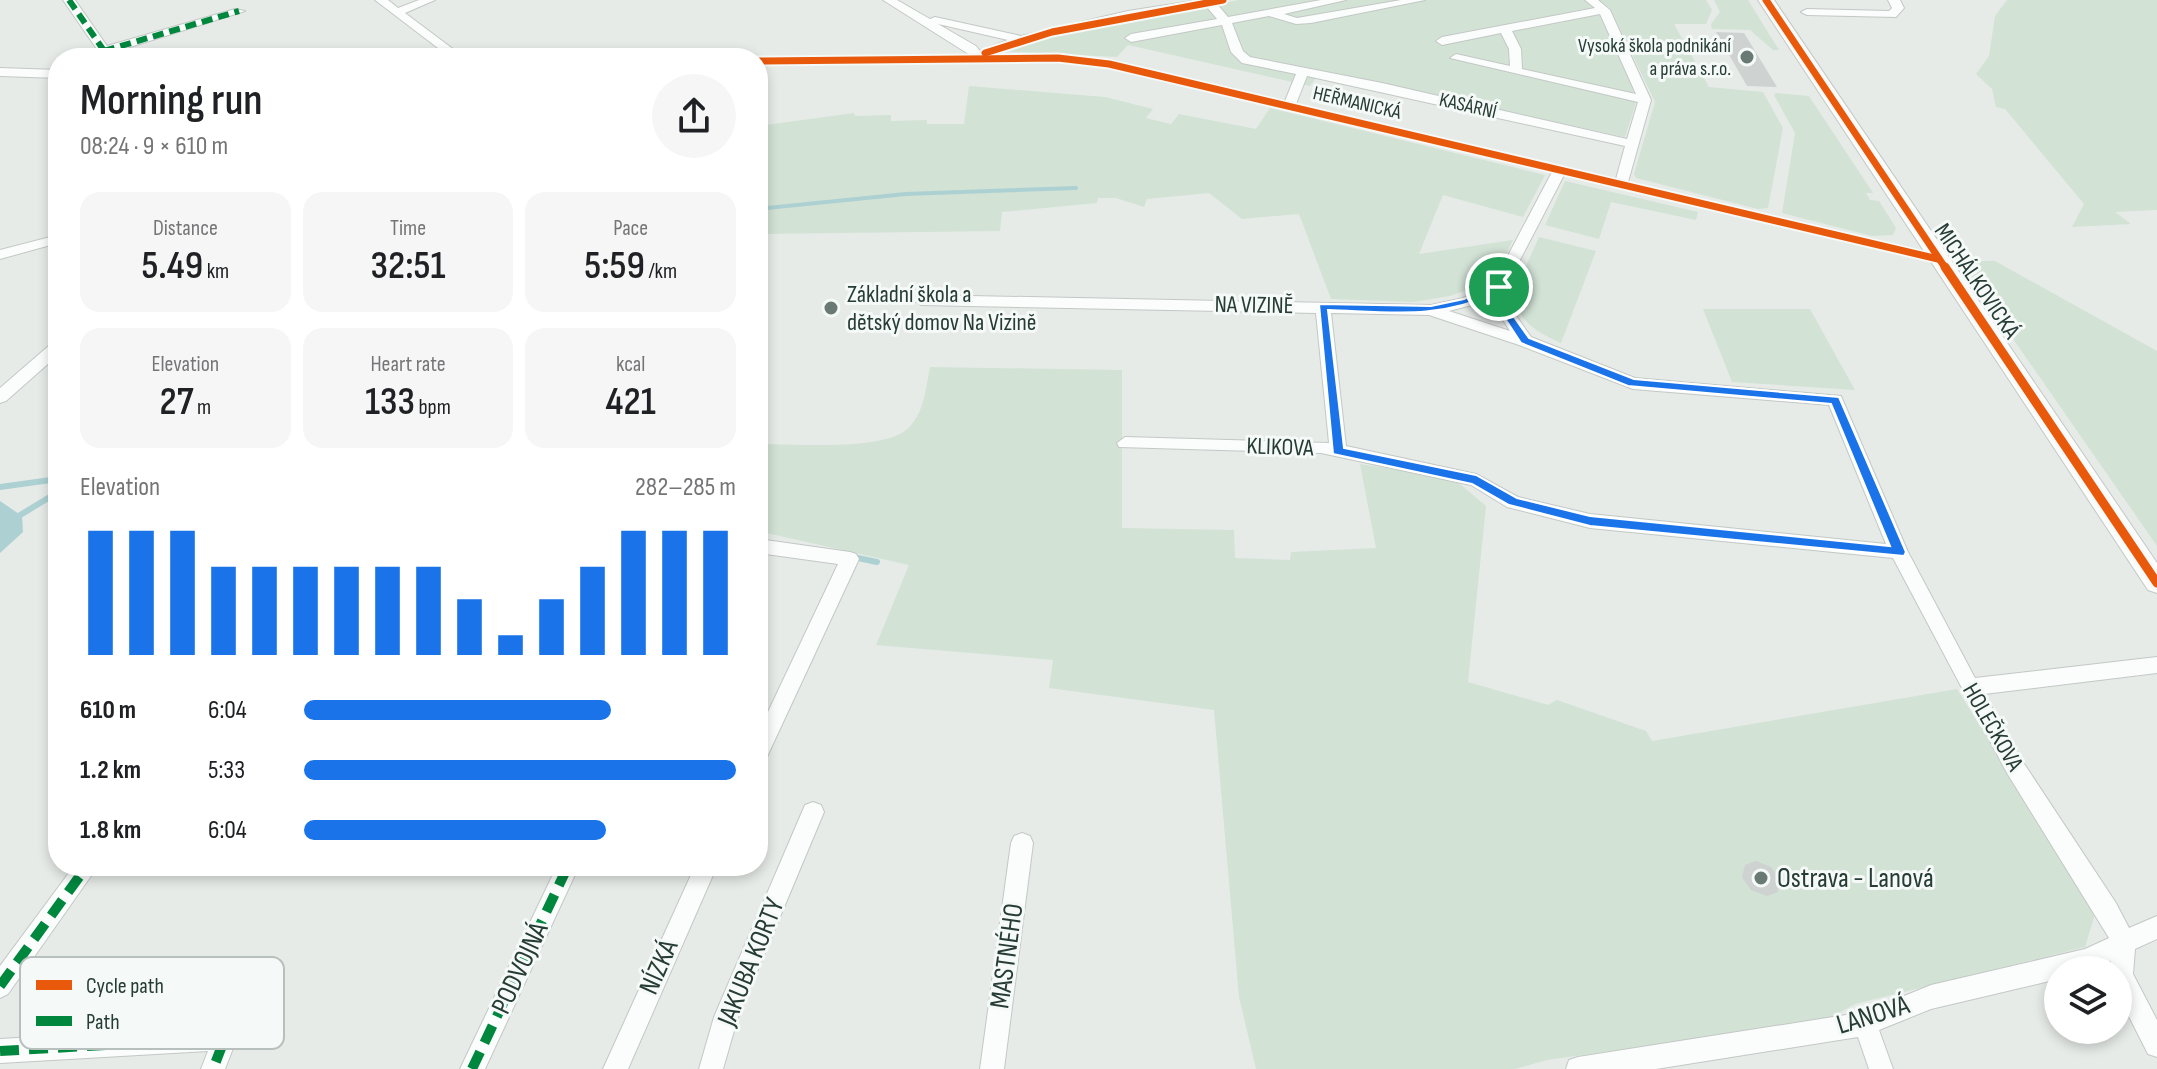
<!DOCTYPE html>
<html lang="en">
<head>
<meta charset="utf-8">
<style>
  body { margin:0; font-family:"Sofia Sans Condensed",sans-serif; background:#f6f6f6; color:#202124; height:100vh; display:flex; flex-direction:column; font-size:30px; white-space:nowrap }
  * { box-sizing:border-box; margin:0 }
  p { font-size:26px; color:#757577 }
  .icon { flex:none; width:44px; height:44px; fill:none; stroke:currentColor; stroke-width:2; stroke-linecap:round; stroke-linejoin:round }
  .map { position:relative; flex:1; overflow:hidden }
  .side { position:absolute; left:48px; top:48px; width:720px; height:828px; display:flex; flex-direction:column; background:#fff; border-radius:32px; box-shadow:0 4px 12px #0003 }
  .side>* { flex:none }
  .controls { position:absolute; left:2044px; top:956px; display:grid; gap:16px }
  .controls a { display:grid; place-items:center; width:88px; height:88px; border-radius:50%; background:#fff; box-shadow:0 4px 12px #0003; font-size:40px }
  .pin { position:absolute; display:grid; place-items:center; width:68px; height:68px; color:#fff; margin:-34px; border:4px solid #fff; border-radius:50%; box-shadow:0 2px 8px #0007 }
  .round { display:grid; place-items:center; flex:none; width:84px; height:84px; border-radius:42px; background:#f6f6f6 }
  .headline { display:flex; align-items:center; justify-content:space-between; height:136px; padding:0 32px }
  h1 { font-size:44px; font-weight:600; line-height:60px }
  .figures { display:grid; grid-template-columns:repeat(3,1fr); gap:12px; height:136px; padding:8px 32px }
  .figures div { display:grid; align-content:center; border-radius:20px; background:#f6f6f6; text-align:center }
  .figures b { font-size:40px; font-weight:600 }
  .figures small { font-size:22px; font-weight:400 }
  .figures p { font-size:22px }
  .chart { height:224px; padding:16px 32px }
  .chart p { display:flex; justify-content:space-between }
  .chart svg { width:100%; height:144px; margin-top:8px; stroke:#1a73e8; stroke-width:6 }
  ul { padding:0 32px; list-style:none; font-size:26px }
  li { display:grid; grid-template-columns:128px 96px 1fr; align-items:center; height:60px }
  li i { height:20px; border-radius:10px; background:#1a73e8 }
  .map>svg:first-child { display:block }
  .green { fill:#d2e2d5 }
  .water { fill:#add1d3 }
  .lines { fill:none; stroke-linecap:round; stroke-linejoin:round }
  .stream-far1 { stroke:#add1d3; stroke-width:4 }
  .stream { stroke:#add1d3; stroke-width:6 }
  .building { fill:#ced2d0 }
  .street-casing { stroke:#c3c8c5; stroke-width:2 }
  .secondary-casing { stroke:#c3c8c5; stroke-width:2 }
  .street { fill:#fbfcfc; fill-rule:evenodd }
  .secondary { fill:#fbfcfc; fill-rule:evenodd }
  .quiet-far1 { stroke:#00873e; stroke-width:6; stroke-dasharray:11 6; stroke-linecap:butt }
  .quiet { stroke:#00873e; stroke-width:10; stroke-dasharray:19 10; stroke-linecap:butt }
  .cycleway-far1-casing { stroke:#f5f9f7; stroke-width:11 }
  .cycleway-casing { stroke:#f5f9f7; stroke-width:14 }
  .cycleway-far1 { stroke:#e8590c; stroke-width:7 }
  .cycleway { stroke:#e8590c; stroke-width:9 }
  .route { fill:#1a73e8; stroke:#fff; stroke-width:2; fill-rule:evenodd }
  .poi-dot { fill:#697974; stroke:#f5f9f7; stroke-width:3 }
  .labels { text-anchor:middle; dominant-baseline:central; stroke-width:6; stroke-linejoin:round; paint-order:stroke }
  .far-poi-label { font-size:20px; fill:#263c35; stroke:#f5f9f7; text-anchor:end }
  .far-street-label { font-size:20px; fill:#263c35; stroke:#f5f9f7 }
  .street-label { font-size:24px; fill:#263c35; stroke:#f5f9f7 }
  .poi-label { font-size:24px; fill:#263c35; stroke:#f5f9f7; text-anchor:start }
  .near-poi-label { font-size:28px; fill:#263c35; stroke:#f5f9f7; text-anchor:start }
  .near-street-label { font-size:28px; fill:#263c35; stroke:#f5f9f7 }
  .key { fill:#f5f9f7; stroke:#b7c0bd; stroke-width:2 }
  .key-label { font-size:22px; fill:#263c35 }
</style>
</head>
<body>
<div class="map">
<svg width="2157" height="1069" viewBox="0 0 2157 1069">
  <rect width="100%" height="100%" fill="#e6ebe8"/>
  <g class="green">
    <polygon points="1239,0 1584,0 1596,8 1632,87 1636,103 1625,137 1320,72 1310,86 1128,45 1117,57 1001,51 1035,39"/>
    <polygon points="1599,0 1706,0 1712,10 1706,24 1674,24 1709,87 1763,92 1783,128 1768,208 1758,209 1636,178 1634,174 1655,102 1610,8"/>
    <polygon points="1714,0 1748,0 1779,50 1773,50 1750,30 1712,29 1711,24 1720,12"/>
    <polygon points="2007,0 2157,0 2157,210 2115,212 2131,224 2072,227 2084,204 2005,109 1996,107 1992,89 1976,74 1989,56 1995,16"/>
    <polygon points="969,86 1105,97 1153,109 1146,118 1171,124 1179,114 1256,129 1270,108 1545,175 1523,217 1443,195 1419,254 1513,240 1501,266 1470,289 1450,296 1414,302 1331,299 1299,214 1242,219 1209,193 1147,199 1144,207 1116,198 1098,198 1097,203 1002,212 1000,231 758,234 758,126 854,113 855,116 891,115 891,121 927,120 927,124 964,124"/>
    <polygon points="1776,93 1809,96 1873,193 1866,193 1870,200 1879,201 1896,228 1893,235 1872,236 1782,213 1795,133 1774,95"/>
    <polygon points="1565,181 1698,212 1696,220 1611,202 1599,239 1545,225"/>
    <path d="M1539,237l57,14 -35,92c-65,-28 -45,-53 -22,-106z"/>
    <polygon points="1959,261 1995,261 2157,351 2157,546"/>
    <polygon points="1703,309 1810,309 1855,390 1732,382"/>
    <path d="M930,367l192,3v158l112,2 1,28 55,2 1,-8 85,-4 -16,-84 94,15 32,27 -18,176 80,23 9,-5 89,31 6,10 305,-52 139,222 -11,36 -230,57 -30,17 -278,39 -32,9h-259l-17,-72 -25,-287 -165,-22 4,-28 -177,-15 33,-80 -151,-34v-87c34,0 123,7 148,-14 18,-14 20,-43 24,-63z"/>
  </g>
  <polygon class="water" points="0,501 22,516 23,532 0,553"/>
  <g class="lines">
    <polyline class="stream-far1" points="758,209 906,194 1076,188"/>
    <g class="stream">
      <polyline points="0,487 58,479"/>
      <polyline points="17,517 58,492"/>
      <polyline points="853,557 877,562"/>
    </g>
  </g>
  <g class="building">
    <polygon points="1716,32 1744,33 1777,87 1747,86"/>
    <polygon points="1756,861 1771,867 1779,879 1778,892 1767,896 1751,890 1742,877 1745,865"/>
  </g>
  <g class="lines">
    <defs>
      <g id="street">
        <polygon points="63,0 75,0 107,46 235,9 245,11 111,53 115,58 103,58"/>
        <polygon points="375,0 388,0 398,8 419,0 435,0 405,13 465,58 451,58"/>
        <path d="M883,0h14l33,19 5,-2 86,19 107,-25 71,-11h27l-9,4 11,13 93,-17h25l-62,14 13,4 104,-18h24l-114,23 -15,1 -27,-8 -37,7 11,28 7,6 132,26 245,56 11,-37 -188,-44 6,-4 54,12 -1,-17 -8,-16 -59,12 -6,-4 6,-4 153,-29 -10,-8h13l12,10 41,90 -23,82 315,74 2,3 -7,4 -374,-88 -58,112 9,27 16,23 104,41 206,18 67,156 67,126 182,-21v16l-173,21 37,65 95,144 13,25 28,-12v23l-22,10 -2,25 24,46v37l-9,-3 -30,-59v-25h-8l1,-9 -20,9h-33v9l-127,30 -52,21 14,39h-24l-11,-32 -202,32h-90l3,-9 9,-3 287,-45 66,-27 154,-36 24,-11 -102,-165 -114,-215 -303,-30 -83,-21 -36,-22 -150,-32 -202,-6 -2,-4 8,-6 204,6 -13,-130 -395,-8 -8,-5 8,-5 510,10 32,-7 30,-14 59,-112 -443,-104 -51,-6 -300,3v-7h-2l2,-1 212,-2zM1206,6l11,13 -86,15 -6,4 6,4 91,-17 9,27 11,11 54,11 -11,27 -176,-41 -51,-6 -67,1 72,-24zM1600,14l36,80 -114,-25 -1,-20 -9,-18zM938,24l70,16 -28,11 -4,-5zM1307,76l318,70 -9,33 -320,-75zM1494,295l5,19 11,17 -61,-20 23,-6zM1331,313l98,2 90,30 114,44 196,16 57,139 -296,-30 -72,-17 -42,-23 -130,-28z"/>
        <polygon points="1888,0 1900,0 1904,8 1896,17 1807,15 1801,12 1807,9 1889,11 1892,8"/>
        <polygon points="0,68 58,70 58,78 0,76"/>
        <polygon points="58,235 58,243 0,259 0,250"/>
        <polygon points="58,342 58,355 6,401 0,403 0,388 52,343"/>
        <polygon points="758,539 850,552 856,554 859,559 765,761 758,764 758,733 838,564 758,553"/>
        <polygon points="813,802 821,805 824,812 738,1017 723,1069 699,1069 714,1017 805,805"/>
        <polygon points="1022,833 1030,836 1033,843 1004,1069 980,1069 1011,843 1014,836"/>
        <polygon points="74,866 98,866 8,994 0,998 0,966"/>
        <polygon points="557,866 579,866 485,1069 460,1069"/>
        <polygon points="695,866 717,866 628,1069 603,1069"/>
        <polygon points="225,1026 234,1029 237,1038 225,1069 201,1069 208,1051 0,1063 0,1039"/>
      </g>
      <polygon id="secondary" points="1758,0 1774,0 2157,563 2157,593 2148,590"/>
    </defs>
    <use href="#street" class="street-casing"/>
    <use href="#secondary" class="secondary-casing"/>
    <use href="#street" class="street"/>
    <use href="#secondary" class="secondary"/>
    <g class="quiet-far1">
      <polyline points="69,0 109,58"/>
      <polyline points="104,51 239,11"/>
    </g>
    <g class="quiet">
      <polyline points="0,986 87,866"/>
      <polyline points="0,1051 225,1038 213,1069"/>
      <polyline points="472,1069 568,866"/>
    </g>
    <defs>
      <g id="cycleway-far1">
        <polyline points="1766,0 1946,269"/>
        <polyline points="985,53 1052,32 1223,0"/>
        <polyline points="758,61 1058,58 1109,64 1938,259"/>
      </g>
      <polyline id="cycleway" points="1945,267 2157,583"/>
    </defs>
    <use href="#cycleway-far1" class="cycleway-far1-casing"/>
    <use href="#cycleway" class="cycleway-casing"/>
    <use href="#cycleway-far1" class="cycleway-far1"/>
    <use href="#cycleway" class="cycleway"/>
  </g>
  <path class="route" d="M1499,284l6,3 7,27 17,24 105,41 205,18 67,155 -2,4 -314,-30 -81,-21 -37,-21 -139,-30 -14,-150 112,2 33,-7zM1495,293l7,21 19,29 107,43 203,18 59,142 -300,-30 -73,-18 -41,-23 -132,-27 -16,-138c61,2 111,10 167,-17z"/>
  <g class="poi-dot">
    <circle cx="1747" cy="57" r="8"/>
    <circle cx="831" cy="308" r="8"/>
    <circle cx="1761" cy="878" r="8"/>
  </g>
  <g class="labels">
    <g class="far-poi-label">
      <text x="1731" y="46">Vysoká škola podnikání<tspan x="1731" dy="23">a práva s.r.o.</tspan></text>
    </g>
    <g class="far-street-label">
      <text transform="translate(1357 103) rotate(13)">HEŘMANICKÁ</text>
      <text transform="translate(1468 106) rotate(13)">KASÁRNÍ</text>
    </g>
    <g class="street-label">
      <text transform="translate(1977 281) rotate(56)">MICHÁLKOVICKÁ</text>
      <text transform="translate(1254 305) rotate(1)">NA VIZINĚ</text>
      <text transform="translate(1280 447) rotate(2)">KLIKOVA</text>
      <text transform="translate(1993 727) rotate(60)">HOLEČKOVA</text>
    </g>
    <g class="poi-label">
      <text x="847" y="294">Základní škola a<tspan x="847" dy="28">dětský domov Na Vizině</tspan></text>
    </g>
    <g class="near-poi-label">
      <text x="1777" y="878">Ostrava - Lanová</text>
    </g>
    <g class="near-street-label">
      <text transform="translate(1007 956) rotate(-82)">MASTNÉHO</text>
      <text transform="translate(751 962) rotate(-68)">JAKUBA KORTY</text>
      <text transform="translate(659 967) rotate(-66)">NÍZKÁ</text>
      <text transform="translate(520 968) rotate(-65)">PODVOJNÁ</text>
      <text transform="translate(1873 1015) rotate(-17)">LANOVÁ</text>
    </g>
  </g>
  <rect x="20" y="957" width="264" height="92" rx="12" class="key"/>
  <rect x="36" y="980" width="36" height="10" fill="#e8590c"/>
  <rect x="36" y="1016" width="36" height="10" fill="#00873e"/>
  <g class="key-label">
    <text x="86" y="993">Cycle path</text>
    <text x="86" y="1029">Path</text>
  </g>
</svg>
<div class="controls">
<a><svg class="icon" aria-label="layers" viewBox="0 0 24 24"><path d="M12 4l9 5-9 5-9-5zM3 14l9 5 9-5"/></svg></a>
</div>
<div class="pin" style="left:1499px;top:287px;background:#1e9e55"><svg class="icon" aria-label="arrive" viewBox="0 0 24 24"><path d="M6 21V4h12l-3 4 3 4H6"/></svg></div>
<section class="side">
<div class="headline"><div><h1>Morning run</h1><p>08:24 · 9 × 610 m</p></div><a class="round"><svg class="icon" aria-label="share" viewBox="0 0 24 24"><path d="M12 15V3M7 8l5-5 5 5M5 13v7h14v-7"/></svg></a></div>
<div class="figures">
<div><p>Distance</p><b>5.49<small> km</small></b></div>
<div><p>Time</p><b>32:51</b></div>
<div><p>Pace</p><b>5:59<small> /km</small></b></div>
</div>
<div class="figures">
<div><p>Elevation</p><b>27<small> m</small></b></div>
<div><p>Heart rate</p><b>133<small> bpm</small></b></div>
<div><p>kcal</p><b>421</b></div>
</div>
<div class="chart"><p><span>Elevation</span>282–285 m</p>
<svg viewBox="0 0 160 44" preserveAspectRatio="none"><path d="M5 44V6M15 44V6M25 44V6M35 44V17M45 44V17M55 44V17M65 44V17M75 44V17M85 44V17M95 44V27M105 44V38M115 44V27M125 44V17M135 44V6M145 44V6M155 44V6"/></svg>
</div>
<ul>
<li><b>610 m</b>6:04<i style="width:71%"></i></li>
<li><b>1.2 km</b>5:33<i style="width:100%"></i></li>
<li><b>1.8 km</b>6:04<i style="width:70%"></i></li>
</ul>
</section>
</div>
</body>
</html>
